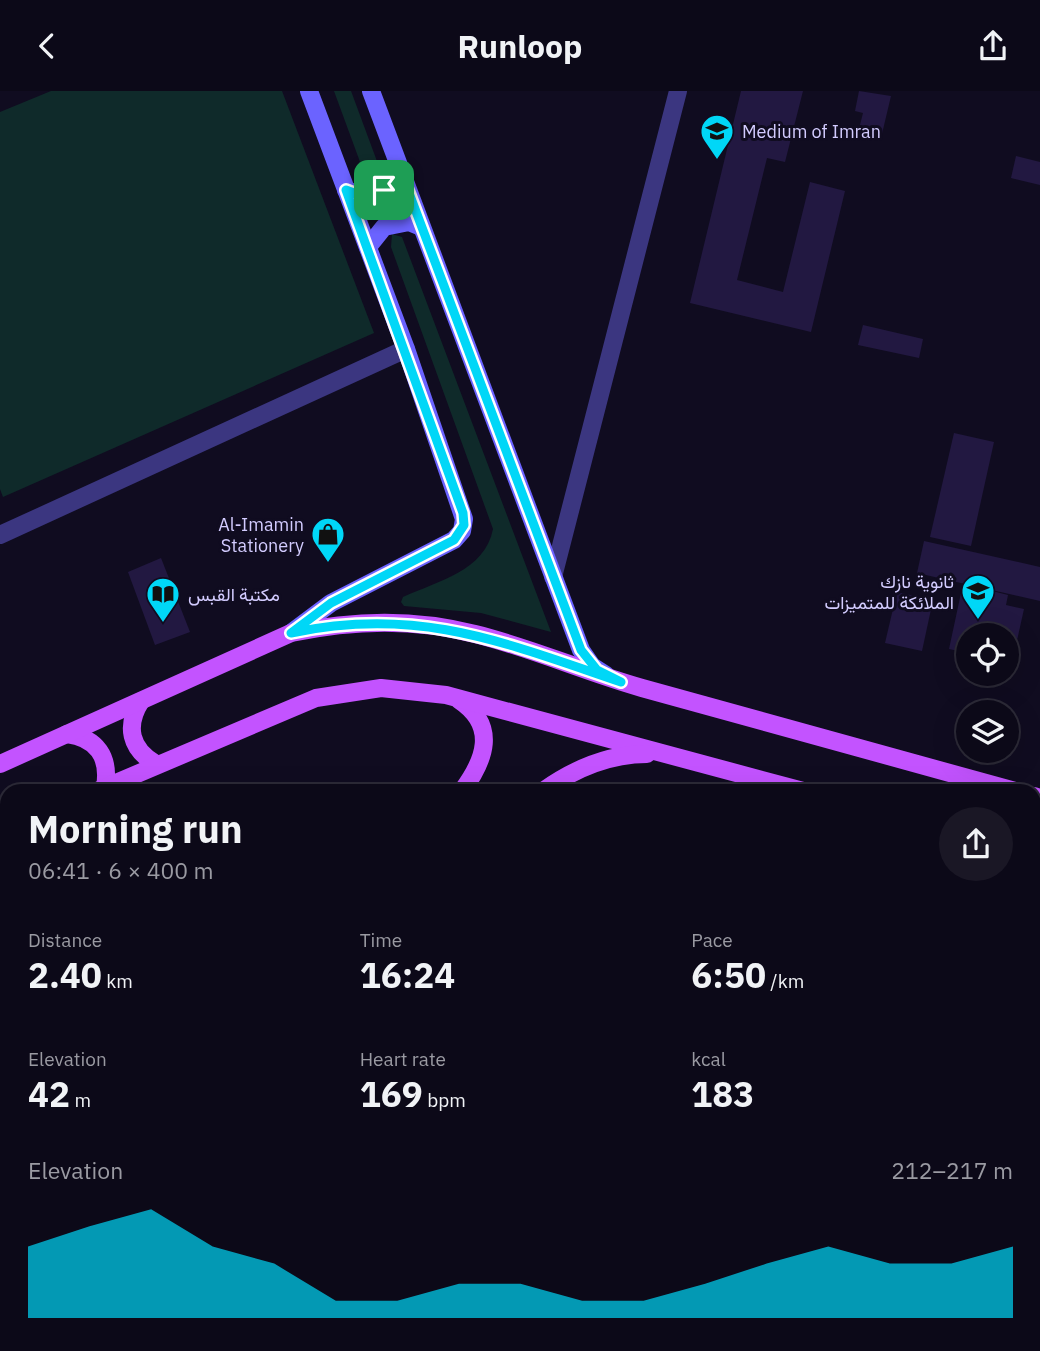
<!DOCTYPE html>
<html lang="en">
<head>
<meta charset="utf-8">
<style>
  body { margin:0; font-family:"IBM Plex Sans",Vazirmatn,sans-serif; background:#1a1725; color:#f1f3f6; height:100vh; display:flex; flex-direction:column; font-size:26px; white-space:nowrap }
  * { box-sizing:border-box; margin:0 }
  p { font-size:23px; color:#9a9aa2 }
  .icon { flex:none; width:38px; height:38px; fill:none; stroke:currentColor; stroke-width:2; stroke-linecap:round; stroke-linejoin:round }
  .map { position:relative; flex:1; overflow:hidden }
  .details { position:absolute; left:0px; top:693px; width:1041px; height:567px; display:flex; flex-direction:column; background:#0c0918; border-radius:21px 21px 0 0; box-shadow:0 7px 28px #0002,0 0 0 2px #2c2a37 }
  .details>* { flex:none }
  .controls { position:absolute; left:956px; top:532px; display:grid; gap:14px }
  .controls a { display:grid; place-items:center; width:63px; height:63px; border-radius:50%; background:#0c0918; box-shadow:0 7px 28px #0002,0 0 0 2px #2c2a37; font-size:35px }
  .pin { position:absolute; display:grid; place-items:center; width:60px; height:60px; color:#fff; margin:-30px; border-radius:14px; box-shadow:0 4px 10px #0006 }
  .round { display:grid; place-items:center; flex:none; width:74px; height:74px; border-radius:37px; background:#1a1725 }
  .headline { display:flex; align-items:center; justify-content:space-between; height:119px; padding:0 28px }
  h1 { font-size:38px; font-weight:700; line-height:52px }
  .figures { display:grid; grid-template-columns:repeat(3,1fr); gap:10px; height:119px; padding:7px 28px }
  .figures div { display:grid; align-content:center }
  .figures b { font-size:35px; font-weight:700 }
  .figures small { font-size:19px; font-weight:400 }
  .figures p { font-size:19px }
  .chart { height:196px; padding:14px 28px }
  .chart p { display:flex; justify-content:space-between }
  .chart svg { width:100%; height:126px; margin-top:7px; fill:#00d7f7; opacity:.7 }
  header { display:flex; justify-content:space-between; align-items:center; height:91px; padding:0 28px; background:#0c0918; font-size:32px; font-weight:700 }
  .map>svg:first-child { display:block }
  .green { fill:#0f2a2a }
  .building { fill:#221841 }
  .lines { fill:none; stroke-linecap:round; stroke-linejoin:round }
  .street { stroke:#3b3680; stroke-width:18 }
  .secondary { stroke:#6b63ff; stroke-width:18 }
  .primary { stroke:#c353ff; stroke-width:18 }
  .route-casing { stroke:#fff; stroke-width:14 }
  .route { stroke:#00d7f7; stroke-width:9 }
  .labels { text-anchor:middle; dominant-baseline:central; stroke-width:6; stroke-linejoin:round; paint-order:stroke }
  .poi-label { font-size:18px; fill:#d3ccff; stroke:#100c20; text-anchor:start }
</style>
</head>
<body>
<header><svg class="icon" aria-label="back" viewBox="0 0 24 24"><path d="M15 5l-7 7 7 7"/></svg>Runloop<svg class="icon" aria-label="share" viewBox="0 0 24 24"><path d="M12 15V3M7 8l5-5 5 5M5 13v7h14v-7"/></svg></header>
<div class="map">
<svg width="1040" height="1260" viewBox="0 0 1040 1260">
  <rect width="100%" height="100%" fill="#100c20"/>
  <g class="green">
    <polygon points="51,0 282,0 374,242 3,406 0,398 0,21"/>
    <polygon points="334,0 351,0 378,73 363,79"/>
    <path d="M392,143l10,3 149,395 -70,-19 -77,-7 -3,-4 2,-5c35,-16 82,-26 90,-68l-102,-282z"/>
  </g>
  <g class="building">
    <polygon points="741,0 803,0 785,71 767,67 737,189 783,201 810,91 845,100 811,241 690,212"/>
    <polygon points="859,0 891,5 881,47 858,42 863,22 855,20"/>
    <polygon points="1016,65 1040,71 1040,94 1011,87"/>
    <polygon points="863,234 923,248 919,267 858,254"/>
    <polygon points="954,342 994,351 971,455 930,446"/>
    <polygon points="924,450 1040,476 1040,510 917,482"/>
    <polygon points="161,467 190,541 155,554 128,481"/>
    <polygon points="988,499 1008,504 1006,514 1024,518 1012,572 1006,571 1006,544 968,544 968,562 949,558 961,502 986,507"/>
    <polygon points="897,501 933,509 922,560 885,552"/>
    <polygon points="749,1253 844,1253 825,1260 730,1260"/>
  </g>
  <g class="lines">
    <g class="street">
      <polyline points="0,444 406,258"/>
      <polyline points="553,486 678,0"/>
      <polyline points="1034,961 1040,962"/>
      <polyline points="1034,1224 1040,1222"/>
      <polyline points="362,1260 367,1253"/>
      <polyline points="474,1260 475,1253"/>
      <polyline points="642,1260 644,1253"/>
      <polyline points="938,1260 957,1253"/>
    </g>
    <g class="secondary">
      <polyline points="371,0 581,559 592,575 606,584"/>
      <polyline points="346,99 359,104 384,99 400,78"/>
      <polyline points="368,156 384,136 409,131 421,136"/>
      <polyline points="291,542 331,512 454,449 462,440 464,428 406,258 309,0"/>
    </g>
    <g class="primary">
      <path d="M459,609c39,26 26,60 3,91"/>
      <path d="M141,610c-16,25 -11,48 15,63"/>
      <path d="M67,643c30,4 43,23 38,53"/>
      <path d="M0,673l291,-131c61,-13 123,-15 184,1 57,14 110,38 167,54 124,34 248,69 373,103"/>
      <polyline points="97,700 316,607 381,597 446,604 803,700"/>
      <path d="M543,700c31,-22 65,-37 104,-37"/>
      <polyline points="1034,705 1040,707"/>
      <polyline points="0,744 7,741"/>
      <polyline points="1034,761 1040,763"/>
      <polyline points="52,1260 57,1253"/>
      <polyline points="125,1260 131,1253"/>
    </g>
  </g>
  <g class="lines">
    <defs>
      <path id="route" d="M400,78l181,481 16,20 24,12c-118,-40 -203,-76 -330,-49l40,-30 123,-63 10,-15 -1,-12 -117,-323 13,5 25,-5z"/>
    </defs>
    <use href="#route" class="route-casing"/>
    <use href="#route" class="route"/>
  </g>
  <defs>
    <symbol id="school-pin" viewBox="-11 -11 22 30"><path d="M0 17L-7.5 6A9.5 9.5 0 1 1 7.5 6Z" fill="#00d7f7" stroke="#100c20"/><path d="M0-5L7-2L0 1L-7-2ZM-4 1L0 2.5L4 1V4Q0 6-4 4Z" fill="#111"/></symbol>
    <symbol id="shop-pin" viewBox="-11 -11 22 30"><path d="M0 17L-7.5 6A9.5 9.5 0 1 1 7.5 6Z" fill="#00d7f7" stroke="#100c20"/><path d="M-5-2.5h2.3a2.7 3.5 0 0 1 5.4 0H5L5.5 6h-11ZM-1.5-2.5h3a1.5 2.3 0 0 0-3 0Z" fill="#111"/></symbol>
    <symbol id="library-pin" viewBox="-11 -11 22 30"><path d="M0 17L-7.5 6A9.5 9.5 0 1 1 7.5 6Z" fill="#00d7f7" stroke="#100c20"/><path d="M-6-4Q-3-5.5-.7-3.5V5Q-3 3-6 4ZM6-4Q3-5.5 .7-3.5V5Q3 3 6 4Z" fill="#111"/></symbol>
  </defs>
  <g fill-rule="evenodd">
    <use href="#school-pin" x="698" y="21" width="38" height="52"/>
    <use href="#shop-pin" x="309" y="424" width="38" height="52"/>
    <use href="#school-pin" x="959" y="481" width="38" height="52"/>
    <use href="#library-pin" x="144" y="484" width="38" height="52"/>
  </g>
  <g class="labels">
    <g class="poi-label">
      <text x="742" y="40">Medium of Imran</text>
      <text x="304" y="433" text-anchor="end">Al-Imamin<tspan x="304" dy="21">Stationery</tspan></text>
      <text x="954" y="490" text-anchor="end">ثانوية نازك<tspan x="954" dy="21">الملائكة للمتميزات</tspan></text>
      <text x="188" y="503">مكتبة القبس</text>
    </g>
  </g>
</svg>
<div class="controls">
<a><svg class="icon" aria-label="locate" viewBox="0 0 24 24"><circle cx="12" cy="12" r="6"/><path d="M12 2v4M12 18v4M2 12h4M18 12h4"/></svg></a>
<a><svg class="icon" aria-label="layers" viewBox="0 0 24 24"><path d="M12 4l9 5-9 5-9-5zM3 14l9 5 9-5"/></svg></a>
</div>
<div class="pin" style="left:384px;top:99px;background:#1e9e55"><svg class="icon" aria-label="arrive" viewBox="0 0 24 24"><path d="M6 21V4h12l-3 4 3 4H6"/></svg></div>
<section class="details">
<div class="headline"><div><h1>Morning run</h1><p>06:41 · 6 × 400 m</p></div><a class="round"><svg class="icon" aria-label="share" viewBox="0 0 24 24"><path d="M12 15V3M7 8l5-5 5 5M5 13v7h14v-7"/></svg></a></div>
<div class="figures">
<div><p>Distance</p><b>2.40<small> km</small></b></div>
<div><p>Time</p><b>16:24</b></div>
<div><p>Pace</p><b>6:50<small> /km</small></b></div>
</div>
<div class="figures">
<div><p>Elevation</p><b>42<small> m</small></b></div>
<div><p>Heart rate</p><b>169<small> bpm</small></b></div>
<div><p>kcal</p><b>183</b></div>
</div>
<div class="chart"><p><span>Elevation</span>212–217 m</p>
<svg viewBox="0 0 160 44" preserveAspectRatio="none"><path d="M0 44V19L10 12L20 6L30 19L40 25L50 38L60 38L70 32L80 32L90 38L100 38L110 32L120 25L130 19L140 25L150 25L160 19V44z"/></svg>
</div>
</section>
</div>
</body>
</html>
